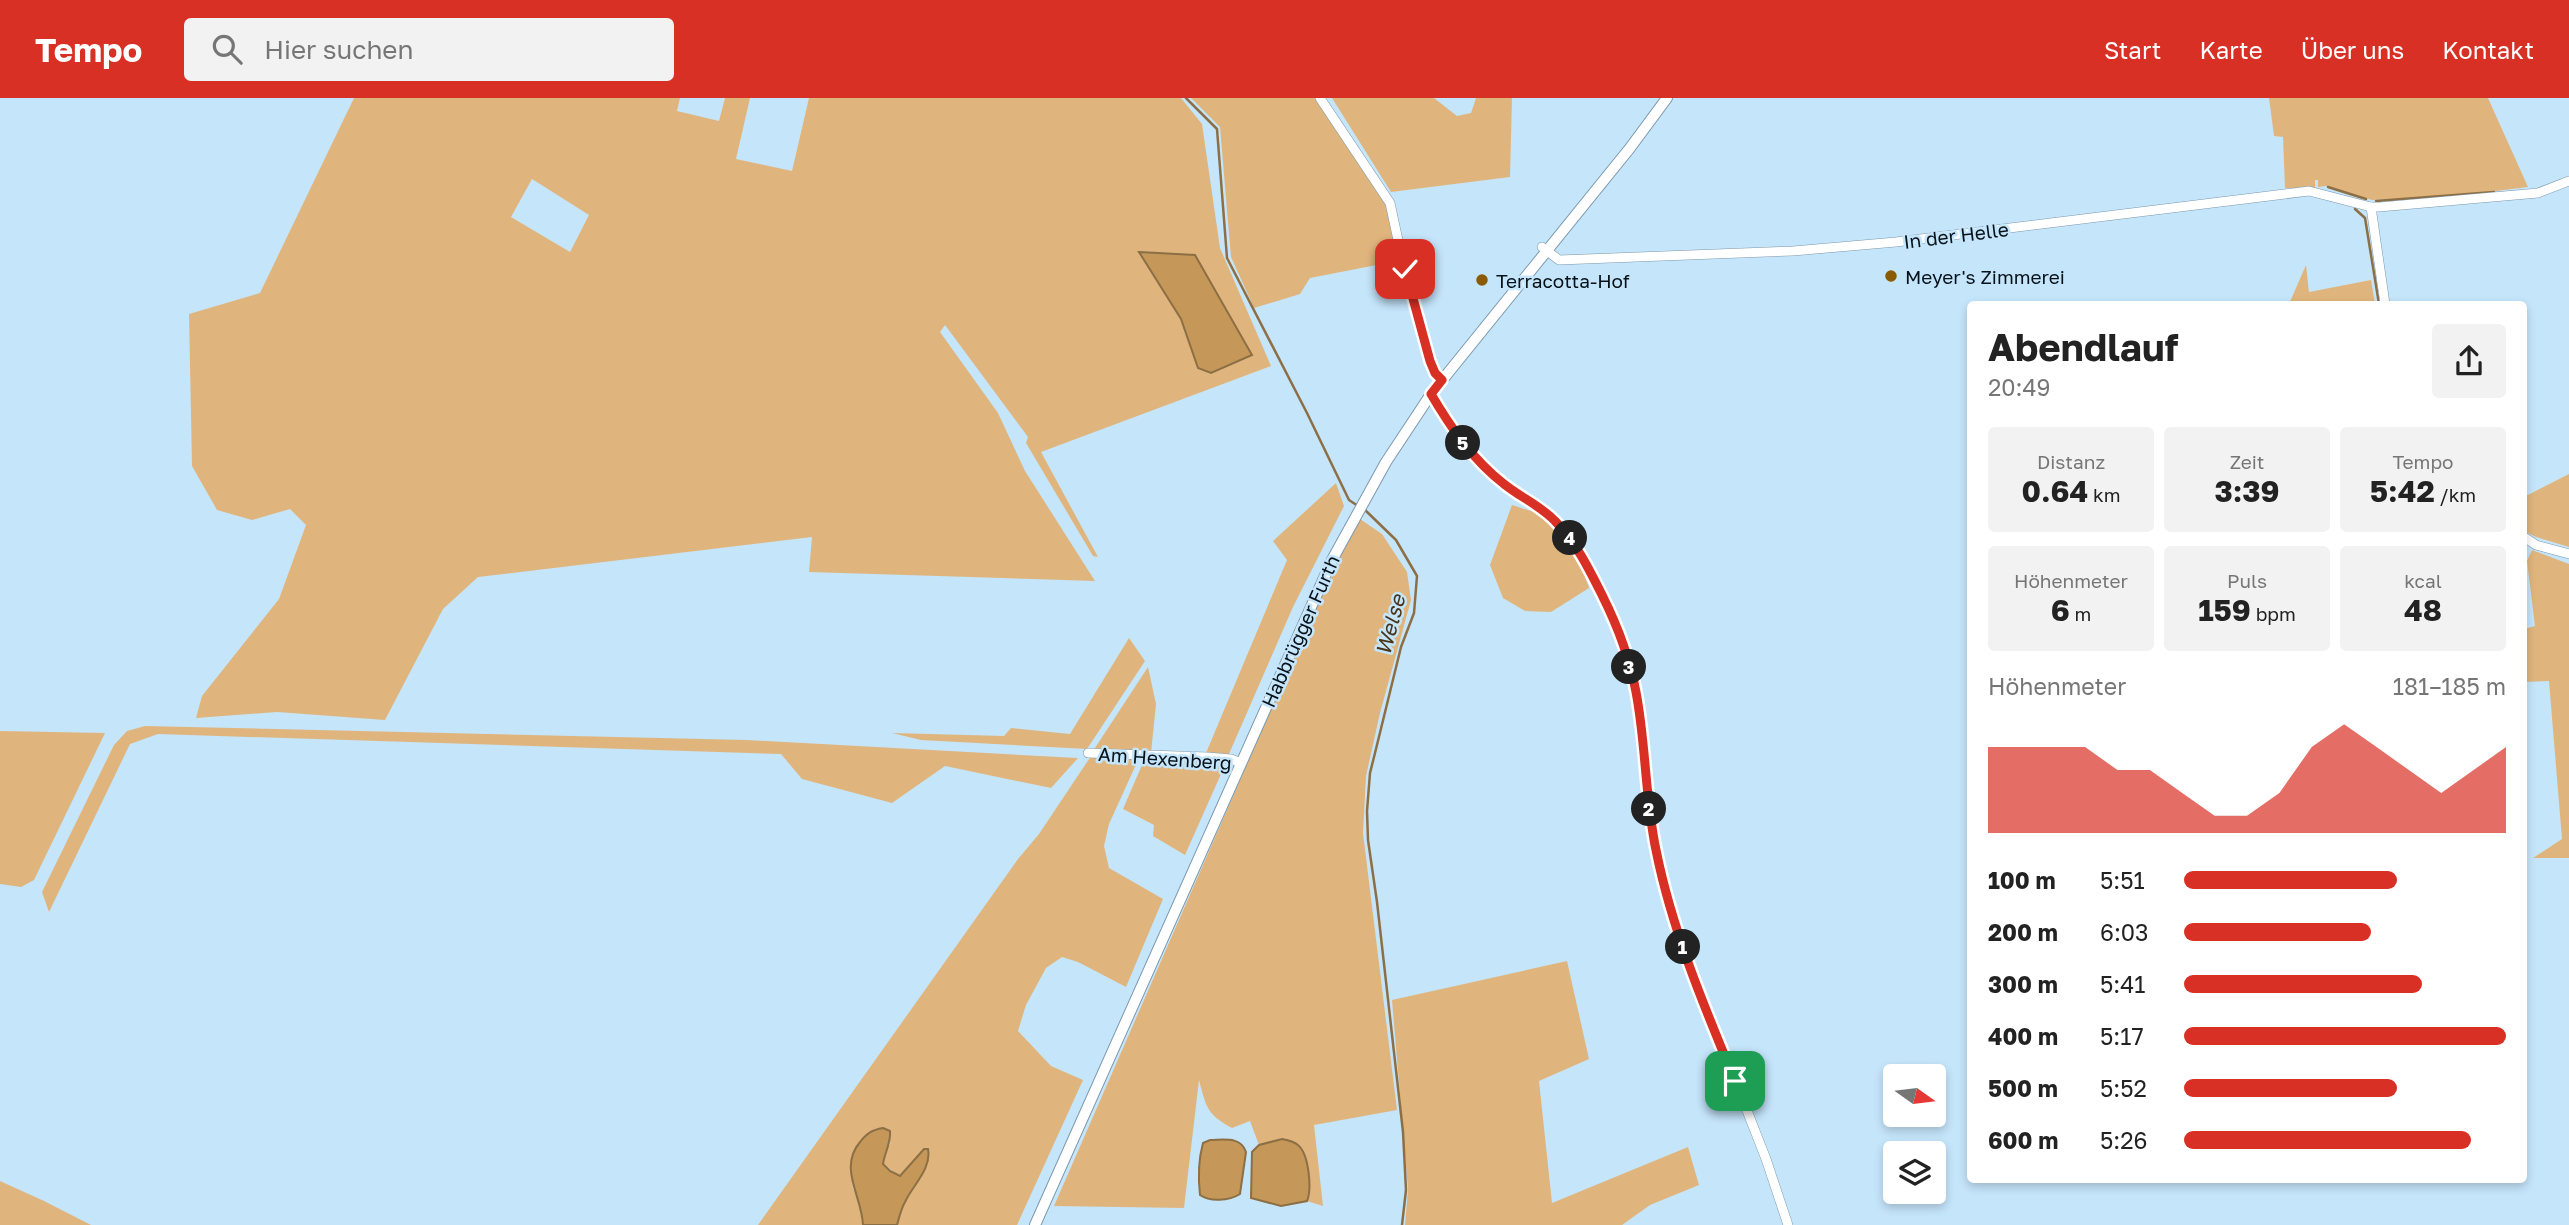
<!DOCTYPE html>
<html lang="de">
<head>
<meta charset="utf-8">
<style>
  body { margin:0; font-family:"Golos Text",sans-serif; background:#f2f2f2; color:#222; height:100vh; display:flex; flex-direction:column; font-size:26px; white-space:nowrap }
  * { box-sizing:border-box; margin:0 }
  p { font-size:23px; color:#767676 }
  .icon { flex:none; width:38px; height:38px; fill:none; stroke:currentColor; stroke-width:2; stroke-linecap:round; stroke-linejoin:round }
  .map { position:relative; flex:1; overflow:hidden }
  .side { position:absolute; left:1967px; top:203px; width:560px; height:882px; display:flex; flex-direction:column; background:#fff; border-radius:7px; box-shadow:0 4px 10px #0003 }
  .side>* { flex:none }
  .needle { width:46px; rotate:104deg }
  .fabs { position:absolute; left:1883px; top:966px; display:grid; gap:14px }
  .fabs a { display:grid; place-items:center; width:63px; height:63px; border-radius:7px; background:#fff; box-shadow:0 4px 10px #0003; font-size:35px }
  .pin { position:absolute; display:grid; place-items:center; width:60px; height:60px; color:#fff; margin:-30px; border-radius:14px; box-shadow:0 4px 10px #0006 }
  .km { position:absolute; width:35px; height:35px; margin:-18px; border-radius:50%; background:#222; color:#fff; font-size:19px; line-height:35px; text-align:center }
  .round { display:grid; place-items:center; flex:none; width:74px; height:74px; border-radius:7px; background:#f2f2f2 }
  .headline { display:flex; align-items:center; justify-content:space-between; height:119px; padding:0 21px }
  h1 { font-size:38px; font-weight:700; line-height:52px }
  .stats { display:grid; grid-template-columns:repeat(3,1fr); gap:10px; height:119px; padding:7px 21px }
  .stats div { display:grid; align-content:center; border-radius:7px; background:#f2f2f2; text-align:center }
  .stats b { font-size:30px; font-weight:700 }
  .stats small { font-size:19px; font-weight:400 }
  .stats p { font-size:19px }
  .chart { height:196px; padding:14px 21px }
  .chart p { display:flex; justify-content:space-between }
  .chart svg { width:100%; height:126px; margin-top:7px; fill:#d93025; opacity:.7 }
  ul { padding:0 21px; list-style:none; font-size:23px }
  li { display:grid; grid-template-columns:112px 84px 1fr; align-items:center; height:52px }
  li i { height:18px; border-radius:9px; background:#d93025 }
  header { display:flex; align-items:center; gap:42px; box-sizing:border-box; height:98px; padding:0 35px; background:#d93025; color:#fff }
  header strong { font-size:33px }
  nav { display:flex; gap:38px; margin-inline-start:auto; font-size:24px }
  .search { width:490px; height:63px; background:#f2f2f2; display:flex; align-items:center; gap:18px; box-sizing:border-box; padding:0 24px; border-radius:7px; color:#767676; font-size:26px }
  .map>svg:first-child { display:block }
  .green { fill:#e0b57d; fill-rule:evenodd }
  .water { fill:#c59758; stroke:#8c6f45; stroke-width:2 }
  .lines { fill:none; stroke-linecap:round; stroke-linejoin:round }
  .stream { stroke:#8c6f45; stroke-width:2.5 }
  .minor-casing { stroke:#7b98ad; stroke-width:10 }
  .tertiary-casing { stroke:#7b98ad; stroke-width:12 }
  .minor { stroke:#fff; stroke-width:9 }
  .tertiary { stroke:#fff; stroke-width:10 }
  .route-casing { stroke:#fff; stroke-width:14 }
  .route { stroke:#d93025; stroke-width:9 }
  .poi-dot { fill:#8b5b02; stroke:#c5e5fb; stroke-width:2.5 }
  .labels { text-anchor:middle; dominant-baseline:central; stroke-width:5; stroke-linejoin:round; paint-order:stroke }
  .street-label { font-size:19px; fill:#061118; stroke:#c5e5fb }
  .poi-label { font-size:19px; fill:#061118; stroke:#c5e5fb; text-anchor:start }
  .water-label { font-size:21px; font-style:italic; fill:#493519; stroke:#c5e5fb }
</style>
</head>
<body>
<header>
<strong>Tempo</strong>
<div class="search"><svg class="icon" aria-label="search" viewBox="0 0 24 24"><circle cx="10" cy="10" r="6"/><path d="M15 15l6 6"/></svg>Hier suchen</div>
<nav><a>Start</a><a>Karte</a><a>Über uns</a><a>Kontakt</a></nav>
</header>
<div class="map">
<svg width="2569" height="1127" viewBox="0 0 2569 1127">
  <rect width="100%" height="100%" fill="#c5e5fb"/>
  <g class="green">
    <path d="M354,0h326l-3,13 42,10 6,-23h25l-14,61 56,12 17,-73h372l21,26 18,124 51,118 -230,86 57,105 -5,-1 -67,-113 2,-6 -83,-112 -5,7 58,81 27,58 70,110 -286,-9 3,-35 -334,40 -35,32 -58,111 -108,-8 -81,6 6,-22 77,-97 27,-74 -16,-16 -38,11 -35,-10 -25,-44 -3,-152 71,-21zM532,81l57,36 -19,37 -59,-35zM1140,155l112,102 -54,13 -17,-49z"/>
    <polygon points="1191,0 1316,0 1388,108 1397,163 1310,180 1300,196 1254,210 1231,159 1220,29"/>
    <polygon points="1332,0 1434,0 1457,18 1471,15 1476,0 1512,0 1510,79 1391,94"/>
    <polygon points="2269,0 2488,0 2528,89 2456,98 2372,102 2326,88 2318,89 2318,82 2315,82 2315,90 2285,90 2283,39 2274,38"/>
    <polygon points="2306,167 2309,194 2371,182 2375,206 2289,206"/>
    <polygon points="2569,376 2569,449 2536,439 2524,433 2524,399"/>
    <polygon points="1336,385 1344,408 1293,509 1229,656 1206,655 1287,462 1273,443"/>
    <polygon points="1512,407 1547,418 1574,446 1589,490 1551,514 1525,513 1503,500 1490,467"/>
    <path d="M1360,421l22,15 25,38 4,28 -31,113 -14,63 -3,57 34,277 -83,15 9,81 -16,-5c7,-15 0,-33 -3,-49l-22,-13 -23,6 -9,-24 -18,7c-26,-14 -26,-22 -33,-48l-15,128 -130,-2 277,-634z"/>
    <polygon points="2532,452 2569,466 2569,760 2533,760 2562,741 2549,583 2524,584 2524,531 2535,528 2527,463"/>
    <polygon points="1129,540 1145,563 1087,651 921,642 892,635 1004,638 1011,630 1070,636"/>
    <polygon points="1148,569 1156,606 1151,655 1093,653"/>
    <polygon points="145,628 747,642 1078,660 1051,690 945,668 892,705 802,681 781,656 158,636 130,646 49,814 42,794 114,647 127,633"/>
    <polygon points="0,633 105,635 34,782 21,789 0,786"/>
    <polygon points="1091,658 1139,660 1109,726 1104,748 1109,770 1163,801 1126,889 1078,864 1062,859 1046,870 1026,907 1018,933 1051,968 1083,982 1017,1127 897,1127 904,1105 917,1084 924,1051 899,1078 883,1066 885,1055 891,1044 850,1063 853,1091 859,1100 863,1127 758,1127 1018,761 1039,736"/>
    <polygon points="1145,660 1209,662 1225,667 1185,757 1153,738 1154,727 1123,711"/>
    <polygon points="1567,863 1589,961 1539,983 1552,1105 1688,1049 1699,1087 1650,1107 1622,1127 1405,1127 1408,1091 1392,902"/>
    <polygon points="0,1083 44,1103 91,1127 0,1127"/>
  </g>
  <g class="water">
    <polygon points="1139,154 1195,157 1252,257 1211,275 1198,270 1181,221"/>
    <path d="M883,1030l7,3c1,13 -5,20 -7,33l7,7 10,5 24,-27h4c4,20 -16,37 -23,53 -4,7 -6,16 -8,23h-34c-1,-29 -25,-57 -3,-83 7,-9 12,-12 23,-14z"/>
    <path d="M1282,1041c5,1 13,3 16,6 11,9 14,44 9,56l-26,5 -30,-8 1,-46 7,-7z"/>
    <path d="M1210,1042c13,0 31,-4 36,12l-6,42c-11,7 -30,8 -40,1 -2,-18 -2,-34 3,-52z"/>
  </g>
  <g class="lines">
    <g class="stream">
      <polyline points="1186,0 1217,31 1227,160 1307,315 1349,402 1358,408"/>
      <polyline points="2328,89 2366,101"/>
      <polyline points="2376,103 2494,94"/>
      <polyline points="2355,111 2365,120 2379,206"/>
      <polyline points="1364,411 1396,442 1417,478 1414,515 1401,549 1375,655 1370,675 1367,713 1368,742 1377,804 1403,1034 1406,1092 1402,1127"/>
    </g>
    <defs>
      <g id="minor">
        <polyline points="1320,0 1390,105 1409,193 1430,263 1435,275 1442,282"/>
        <polyline points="2371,109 2385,206"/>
        <polyline points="1542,149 1559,162 1793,153 1896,144 2309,93 2371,109 2379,109 2538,95 2569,83"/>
        <polyline points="1431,296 1453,331 1476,362 1504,387 1554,422 1570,440 1604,501 1618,534 1636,596 1649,717 1663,785 1677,834 1766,1061 1788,1127"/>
        <polyline points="2524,439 2536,447 2569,456"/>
        <polyline points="1088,655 1208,659 1231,661 1241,665"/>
      </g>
      <polyline id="tertiary" points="1035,1127 1332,462 1386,364 1431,296 1630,50 1667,0"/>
    </defs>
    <use href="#minor" class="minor-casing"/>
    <use href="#tertiary" class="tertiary-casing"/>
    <use href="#minor" class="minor"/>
    <use href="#tertiary" class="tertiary"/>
  </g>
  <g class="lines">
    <defs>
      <path id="route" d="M1405,171l25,92 5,12 7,7 -11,14c20,34 42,66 73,90 16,13 37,22 51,37 21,21 35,50 48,76 15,30 27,63 33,95 10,52 9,106 20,158 16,80 48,156 79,231"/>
    </defs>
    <use href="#route" class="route-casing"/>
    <use href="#route" class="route"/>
  </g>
  <g class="poi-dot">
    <circle cx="1891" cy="178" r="7"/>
    <circle cx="1482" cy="182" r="7"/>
  </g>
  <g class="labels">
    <g class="street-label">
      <text transform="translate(1956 137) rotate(-7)">In der Helle</text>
      <text transform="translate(1300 533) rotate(-66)">Habbrügger Furth</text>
      <text transform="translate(1165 660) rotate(4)">Am Hexenberg</text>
    </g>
    <g class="poi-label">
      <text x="1905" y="178">Meyer's Zimmerei</text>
      <text x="1496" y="182">Terracotta-Hof</text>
    </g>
    <g class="water-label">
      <text transform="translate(1390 527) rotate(-75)">Welse</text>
    </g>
  </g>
</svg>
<div class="fabs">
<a><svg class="needle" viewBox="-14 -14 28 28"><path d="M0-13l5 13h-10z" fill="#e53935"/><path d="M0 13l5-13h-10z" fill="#767676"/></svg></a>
<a><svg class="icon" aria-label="layers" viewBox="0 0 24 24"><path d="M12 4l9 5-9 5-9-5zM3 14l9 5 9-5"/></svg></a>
</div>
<div class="pin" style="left:1735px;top:983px;background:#1e9e55"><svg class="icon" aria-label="arrive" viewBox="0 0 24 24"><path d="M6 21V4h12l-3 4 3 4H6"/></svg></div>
<div class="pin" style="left:1405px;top:171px;background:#d93025"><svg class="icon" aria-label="check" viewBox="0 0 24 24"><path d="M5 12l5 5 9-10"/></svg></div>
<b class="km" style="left:1683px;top:849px">1</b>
<b class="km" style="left:1649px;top:711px">2</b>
<b class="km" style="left:1629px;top:569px">3</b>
<b class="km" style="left:1570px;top:440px">4</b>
<b class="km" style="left:1463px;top:345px">5</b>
<section class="side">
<div class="headline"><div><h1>Abendlauf</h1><p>20:49</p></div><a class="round"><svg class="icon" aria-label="share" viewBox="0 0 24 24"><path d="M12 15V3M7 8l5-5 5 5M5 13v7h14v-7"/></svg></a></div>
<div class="stats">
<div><p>Distanz</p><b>0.64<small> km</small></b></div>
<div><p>Zeit</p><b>3:39</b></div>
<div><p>Tempo</p><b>5:42<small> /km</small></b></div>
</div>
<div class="stats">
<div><p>Höhenmeter</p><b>6<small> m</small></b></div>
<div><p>Puls</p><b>159<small> bpm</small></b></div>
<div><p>kcal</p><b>48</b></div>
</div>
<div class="chart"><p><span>Höhenmeter</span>181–185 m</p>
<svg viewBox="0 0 160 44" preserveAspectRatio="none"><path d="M0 44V14L10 14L20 14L30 14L40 22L50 22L60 30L70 38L80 38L90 30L100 14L110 6L120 14L130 22L140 30L150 22L160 14V44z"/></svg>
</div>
<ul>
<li><b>100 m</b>5:51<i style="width:66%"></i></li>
<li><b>200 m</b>6:03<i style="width:58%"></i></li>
<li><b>300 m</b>5:41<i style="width:74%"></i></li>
<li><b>400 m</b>5:17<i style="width:100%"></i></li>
<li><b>500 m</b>5:52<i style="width:66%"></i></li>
<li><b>600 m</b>5:26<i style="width:89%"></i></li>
</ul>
</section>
</div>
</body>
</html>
